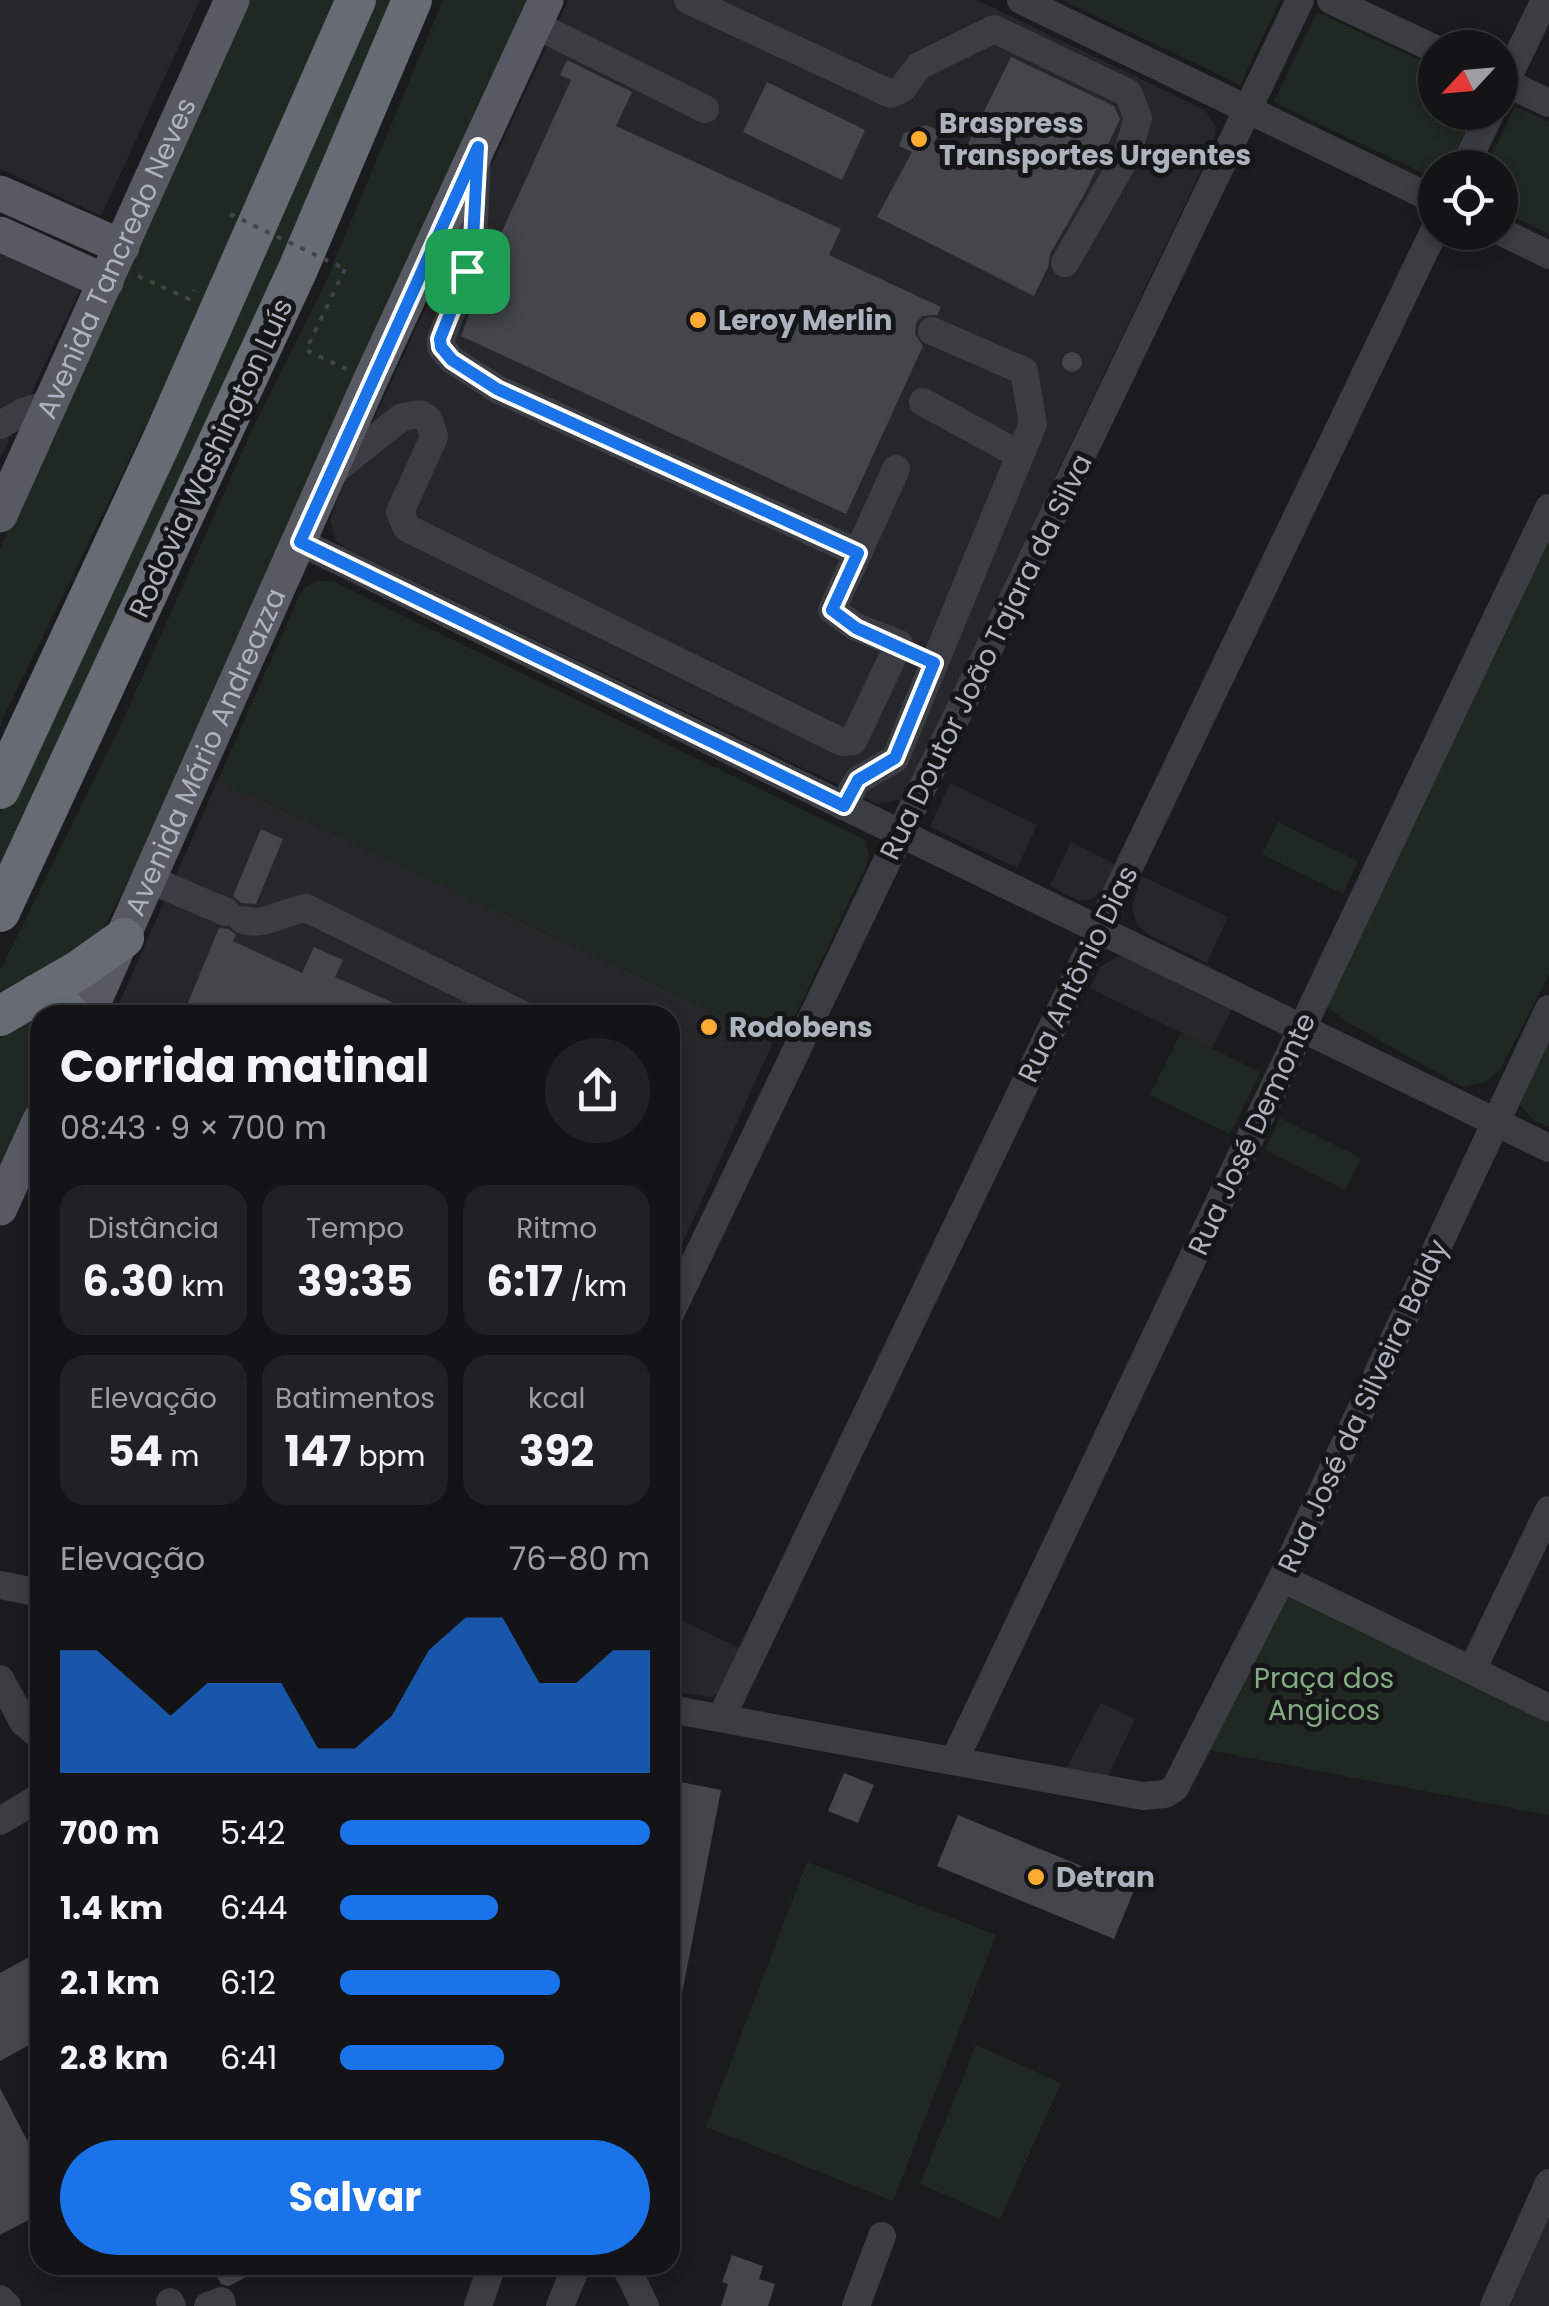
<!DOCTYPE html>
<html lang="pt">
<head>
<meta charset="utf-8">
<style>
  body { margin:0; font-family:Poppins,sans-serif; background:#212123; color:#f1f3f6; height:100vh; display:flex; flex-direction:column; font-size:38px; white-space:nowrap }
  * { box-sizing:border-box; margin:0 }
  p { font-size:32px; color:#9d9ea1 }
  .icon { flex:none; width:55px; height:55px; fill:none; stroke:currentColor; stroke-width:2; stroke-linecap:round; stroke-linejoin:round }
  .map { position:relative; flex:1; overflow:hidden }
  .panel { position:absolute; left:30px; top:1005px; width:650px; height:1270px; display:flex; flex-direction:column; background:#141416; border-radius:30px; box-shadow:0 5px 15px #0003,0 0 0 2px #333335 }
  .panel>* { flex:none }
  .needle { width:65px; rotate:244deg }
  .fabs { position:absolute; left:1418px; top:30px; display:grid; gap:20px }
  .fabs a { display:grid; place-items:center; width:100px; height:100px; border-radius:50%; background:#141416; box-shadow:0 5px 15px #0003,0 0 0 2px #333335; font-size:50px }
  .pin { position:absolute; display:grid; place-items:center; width:85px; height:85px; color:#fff; margin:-42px; border-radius:20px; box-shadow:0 5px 15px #0006 }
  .round { display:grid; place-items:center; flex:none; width:105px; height:105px; border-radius:52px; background:#212123 }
  .head { display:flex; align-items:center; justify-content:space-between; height:170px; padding:0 30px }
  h1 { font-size:45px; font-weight:700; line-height:75px }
  .figures { display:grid; grid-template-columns:repeat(3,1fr); gap:15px; height:170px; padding:10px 30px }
  .figures div { display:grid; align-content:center; border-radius:25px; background:#212123; text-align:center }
  .figures b { font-size:42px; font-weight:700 }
  .figures small { font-size:28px; font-weight:400 }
  .figures p { font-size:28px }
  .chart { height:280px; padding:20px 30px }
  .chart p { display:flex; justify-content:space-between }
  .chart svg { width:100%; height:180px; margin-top:10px; fill:#1a73e8; opacity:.7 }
  .button { display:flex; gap:20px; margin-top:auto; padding:20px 30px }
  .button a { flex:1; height:115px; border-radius:60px; background:#1a73e8; color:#fff; font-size:40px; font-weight:700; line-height:115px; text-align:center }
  ul { padding:0 30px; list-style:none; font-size:32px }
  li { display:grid; grid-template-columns:160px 120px 1fr; align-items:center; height:75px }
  li i { height:25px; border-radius:12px; background:#1a73e8 }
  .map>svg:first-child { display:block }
  .built { fill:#27272b }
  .green { fill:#202921 }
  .building { fill:#45464b }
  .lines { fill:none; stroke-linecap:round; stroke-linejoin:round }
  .path { stroke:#41444a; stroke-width:4; stroke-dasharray:5 8; stroke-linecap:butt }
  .minor { stroke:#3b3d43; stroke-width:28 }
  .major { stroke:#575a62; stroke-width:35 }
  .highway { stroke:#676b74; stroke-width:40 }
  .path-bridge { stroke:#41444a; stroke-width:4; stroke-dasharray:5 8; stroke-linecap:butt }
  .route-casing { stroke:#fff; stroke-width:20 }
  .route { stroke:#1a73e8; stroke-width:12 }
  .poi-dot { fill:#ffac31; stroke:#161619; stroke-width:4 }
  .labels { text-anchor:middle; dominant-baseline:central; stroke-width:10; stroke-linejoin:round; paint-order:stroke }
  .poi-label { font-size:28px; font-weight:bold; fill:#acb3be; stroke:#161619; text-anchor:start }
  .street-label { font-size:28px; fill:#acb3be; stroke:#161619 }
  .park-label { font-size:28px; fill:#82ab82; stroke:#161619 }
</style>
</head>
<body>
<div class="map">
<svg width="1549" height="2306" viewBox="0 0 1549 2306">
  <rect width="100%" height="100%" fill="#1b1b1e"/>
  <g class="built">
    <polygon points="0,0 200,0 101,216 0,169"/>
    <polygon points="568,0 977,0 1205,110 1216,127 1214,143 902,799 878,804 345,548 335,539 330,519 338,497"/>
    <polygon points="0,246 73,279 80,290 0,459"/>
    <polygon points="218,780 774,1040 670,1271 670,1015 114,1015"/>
    <polygon points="950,783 1037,825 1017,868 930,827"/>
    <polygon points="1071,842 1117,865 1102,893 1089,900 1078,900 1050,886"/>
    <polygon points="1141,876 1228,917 1207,963 1149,935 1137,925 1132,907"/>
    <polygon points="1122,954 1234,1005 1212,1048 1090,988 1100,967"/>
    <polygon points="670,1615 742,1649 725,1690 710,1697 670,1691"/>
    <polygon points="1101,1703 1135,1719 1106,1780 1064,1772"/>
    <polygon points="1549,2217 1549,2306 1510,2306"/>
  </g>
  <g class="green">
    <polygon points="249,0 336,0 165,386 0,724 0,549"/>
    <polygon points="369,0 398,0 0,877 0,814 59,690"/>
    <polygon points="443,0 533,0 148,840 107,923 87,949 0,991 0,971 122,723 253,428 324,286"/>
    <polygon points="1063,0 1280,0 1240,85"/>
    <polygon points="1317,12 1435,68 1435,112 1475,113 1448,167 1435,168 1435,179 1274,102"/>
    <polygon points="1515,106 1549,122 1549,234 1500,210 1500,168 1486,167"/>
    <polygon points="1549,528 1549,974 1500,1070 1485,1082 1463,1087 1347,1022 1326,1006"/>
    <polygon points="317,581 332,581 865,840 869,856 865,867 782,1044 218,780 299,596 306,587"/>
    <polygon points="1278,822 1358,861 1343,894 1262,854"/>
    <polygon points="40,1015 40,1088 0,1180 0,1022"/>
    <polygon points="1549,1029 1549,1127 1534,1120 1520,1105 1524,1080"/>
    <polygon points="1181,1033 1260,1072 1230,1134 1150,1095"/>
    <polygon points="1280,1118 1361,1158 1345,1190 1265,1150"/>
    <polygon points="1288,1592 1549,1717 1549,1815 1209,1750"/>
    <polygon points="807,1862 996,1935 893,2201 706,2127"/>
    <polygon points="976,2045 1061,2083 1000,2219 920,2184"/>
  </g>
  <g class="building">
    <polygon points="1011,57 1114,106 1120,119 1085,193 1050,254 1048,267 1034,296 877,217 912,152 899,146 904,133 926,125 941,131 933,144 961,158"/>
    <polygon points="567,60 632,92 616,126 841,229 829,255 941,307 937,315 922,316 916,323 915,334 923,346 846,514 461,336 489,260 571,80 560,75"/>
    <polygon points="767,82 865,130 842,180 743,132"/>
    <circle cx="1072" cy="362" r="10"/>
    <polygon points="261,829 283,839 256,904 241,903 233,896"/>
    <polygon points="219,928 229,929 236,935 233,941 302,973 314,947 343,960 335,977 421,1015 183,1015"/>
    <polygon points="844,1773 874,1785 858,1823 828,1811"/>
    <polygon points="670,1780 721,1790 678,2015 670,2014"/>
    <polygon points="958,1815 1135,1888 1114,1939 937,1866"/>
    <polygon points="40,1951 40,2039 0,2061 0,1973"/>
    <polygon points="0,2088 40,2165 40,2214 0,2235"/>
    <polygon points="732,2255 763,2266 759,2279 775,2284 768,2306 721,2306 728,2284 722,2282"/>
    <polygon points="211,2265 269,2265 229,2286 221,2284"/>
  </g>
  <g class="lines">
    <g class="path">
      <polyline points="345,269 306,350 348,370"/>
      <polyline points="138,276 189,299 194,290"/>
    </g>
    <g class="minor">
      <polyline points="688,0 891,94 902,89 919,66 994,29 1128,93 1138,118 1127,155 1065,263"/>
      <polyline points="1021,0 1435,200"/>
      <polyline points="1331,0 1435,49"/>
      <polyline points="534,24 705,109"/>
      <polyline points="1500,80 1549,103"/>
      <polyline points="1500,93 1545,0"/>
      <polyline points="1464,168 1491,112"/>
      <polyline points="1500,231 1549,255"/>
      <polyline points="923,402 1020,455"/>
      <polyline points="0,425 23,412 50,403"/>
      <polyline points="331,473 402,417 421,414 429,420 434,437 400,512 407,528 842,742 853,741 899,644 856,627 832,610 858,553 497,389 452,360 441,347 441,339 472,258 477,159"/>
      <polyline points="300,542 1549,1148"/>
      <polyline points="858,553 896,469"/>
      <polyline points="843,806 858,780 895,759 1033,424 1024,371 932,331"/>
      <polyline points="151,880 226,912"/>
      <path d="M243,920c21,7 42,-9 63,-12l217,107"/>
      <polyline points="670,1314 1300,0"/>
      <polyline points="1282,1578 1549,1708"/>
      <polyline points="0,1585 40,1593"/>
      <polyline points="1472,1670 1549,1510"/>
      <polyline points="0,1679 24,1723 40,1736"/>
      <polyline points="670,1709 1143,1796 1165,1794 1175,1788 1282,1578 1549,1009"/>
      <polyline points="721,1718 1435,229"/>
      <polyline points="954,1761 1549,508"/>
      <polyline points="0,1821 40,1797"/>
      <polyline points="625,2265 645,2306"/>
      <polyline points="0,2299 7,2306"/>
      <polyline points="170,2302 172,2306"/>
      <polyline points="208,2306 221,2301 222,2306"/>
      <polyline points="478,2306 492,2265"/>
      <polyline points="560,2306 577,2265"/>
      <polyline points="856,2306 882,2236"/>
      <polyline points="1494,2306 1549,2183"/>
    </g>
    <g class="major">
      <polyline points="0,193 122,247"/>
      <polyline points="0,234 106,282"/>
      <path id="s1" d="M0,515l232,-515"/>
      <path id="s2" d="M88,1015l282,-634 176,-381"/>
      <polyline points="0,1208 40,1120"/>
    </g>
    <g class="highway">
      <polyline points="0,789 164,436 356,0"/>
      <polyline points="0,912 298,269 412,0"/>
      <polyline points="37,994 56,1000 70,1015"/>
      <polyline points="0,1016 79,970 124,938"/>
    </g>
    <polyline class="path-bridge" points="230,214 345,269"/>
  </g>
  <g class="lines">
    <defs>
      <polygon id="route" points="478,147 472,258 440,339 441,347 452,360 497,389 858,553 832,610 856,628 934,663 895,758 858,780 844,806 300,542"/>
    </defs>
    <use href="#route" class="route-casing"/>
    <use href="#route" class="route"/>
  </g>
  <g class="poi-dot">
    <circle cx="919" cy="139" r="10"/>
    <circle cx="698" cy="320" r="10"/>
    <circle cx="709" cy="1027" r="10"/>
    <circle cx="1036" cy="1877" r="10"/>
  </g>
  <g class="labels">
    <g class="poi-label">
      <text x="939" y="123">Braspress<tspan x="939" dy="32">Transportes Urgentes</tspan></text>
      <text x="718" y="320">Leroy Merlin</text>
      <text x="729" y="1027">Rodobens</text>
      <text x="1056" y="1877">Detran</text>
    </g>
    <g class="street-label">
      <text stroke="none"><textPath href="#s1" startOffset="282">Avenida Tancredo Neves</textPath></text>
      <text transform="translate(211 458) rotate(-65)">Rodovia Washington Luís</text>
      <text transform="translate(986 657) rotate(-64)">Rua Doutor João Tajara da Silva</text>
      <text stroke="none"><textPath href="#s2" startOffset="288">Avenida Mário Andreazza</textPath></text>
      <text transform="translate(1078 974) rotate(-64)">Rua Antônio Dias</text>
      <text transform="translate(1252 1134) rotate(-65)">Rua José Demonte</text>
      <text transform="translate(1363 1406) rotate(-65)">Rua José da Silveira Baldy</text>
    </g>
    <g class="park-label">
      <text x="1324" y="1678">Praça dos<tspan x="1324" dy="32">Angicos</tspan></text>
    </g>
  </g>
</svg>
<div class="fabs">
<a><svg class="needle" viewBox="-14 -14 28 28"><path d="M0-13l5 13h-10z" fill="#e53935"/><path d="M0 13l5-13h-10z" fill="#9d9ea1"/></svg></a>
<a><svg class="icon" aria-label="locate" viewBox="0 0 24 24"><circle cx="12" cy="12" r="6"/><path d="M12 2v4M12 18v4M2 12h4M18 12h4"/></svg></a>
</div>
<div class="pin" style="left:467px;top:271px;background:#1e9e55"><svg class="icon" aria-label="arrive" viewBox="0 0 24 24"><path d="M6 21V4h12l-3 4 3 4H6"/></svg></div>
<section class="panel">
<div class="head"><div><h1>Corrida matinal</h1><p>08:43 · 9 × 700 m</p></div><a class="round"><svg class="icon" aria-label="share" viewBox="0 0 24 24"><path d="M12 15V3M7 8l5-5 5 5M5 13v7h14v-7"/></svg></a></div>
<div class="figures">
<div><p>Distância</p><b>6.30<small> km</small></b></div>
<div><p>Tempo</p><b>39:35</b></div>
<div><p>Ritmo</p><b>6:17<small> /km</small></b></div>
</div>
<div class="figures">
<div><p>Elevação</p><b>54<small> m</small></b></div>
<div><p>Batimentos</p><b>147<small> bpm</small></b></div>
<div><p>kcal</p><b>392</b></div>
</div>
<div class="chart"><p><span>Elevação</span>76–80 m</p>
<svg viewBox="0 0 160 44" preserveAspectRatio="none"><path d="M0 44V14L10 14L20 22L30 30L40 22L50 22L60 22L70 38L80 38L90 30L100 14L110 6L120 6L130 22L140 22L150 14L160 14V44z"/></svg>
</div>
<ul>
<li><b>700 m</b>5:42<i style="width:100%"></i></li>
<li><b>1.4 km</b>6:44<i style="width:51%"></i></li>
<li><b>2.1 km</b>6:12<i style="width:71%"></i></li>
<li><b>2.8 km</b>6:41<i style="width:53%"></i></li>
</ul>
<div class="button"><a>Salvar</a></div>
</section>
</div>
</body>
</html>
